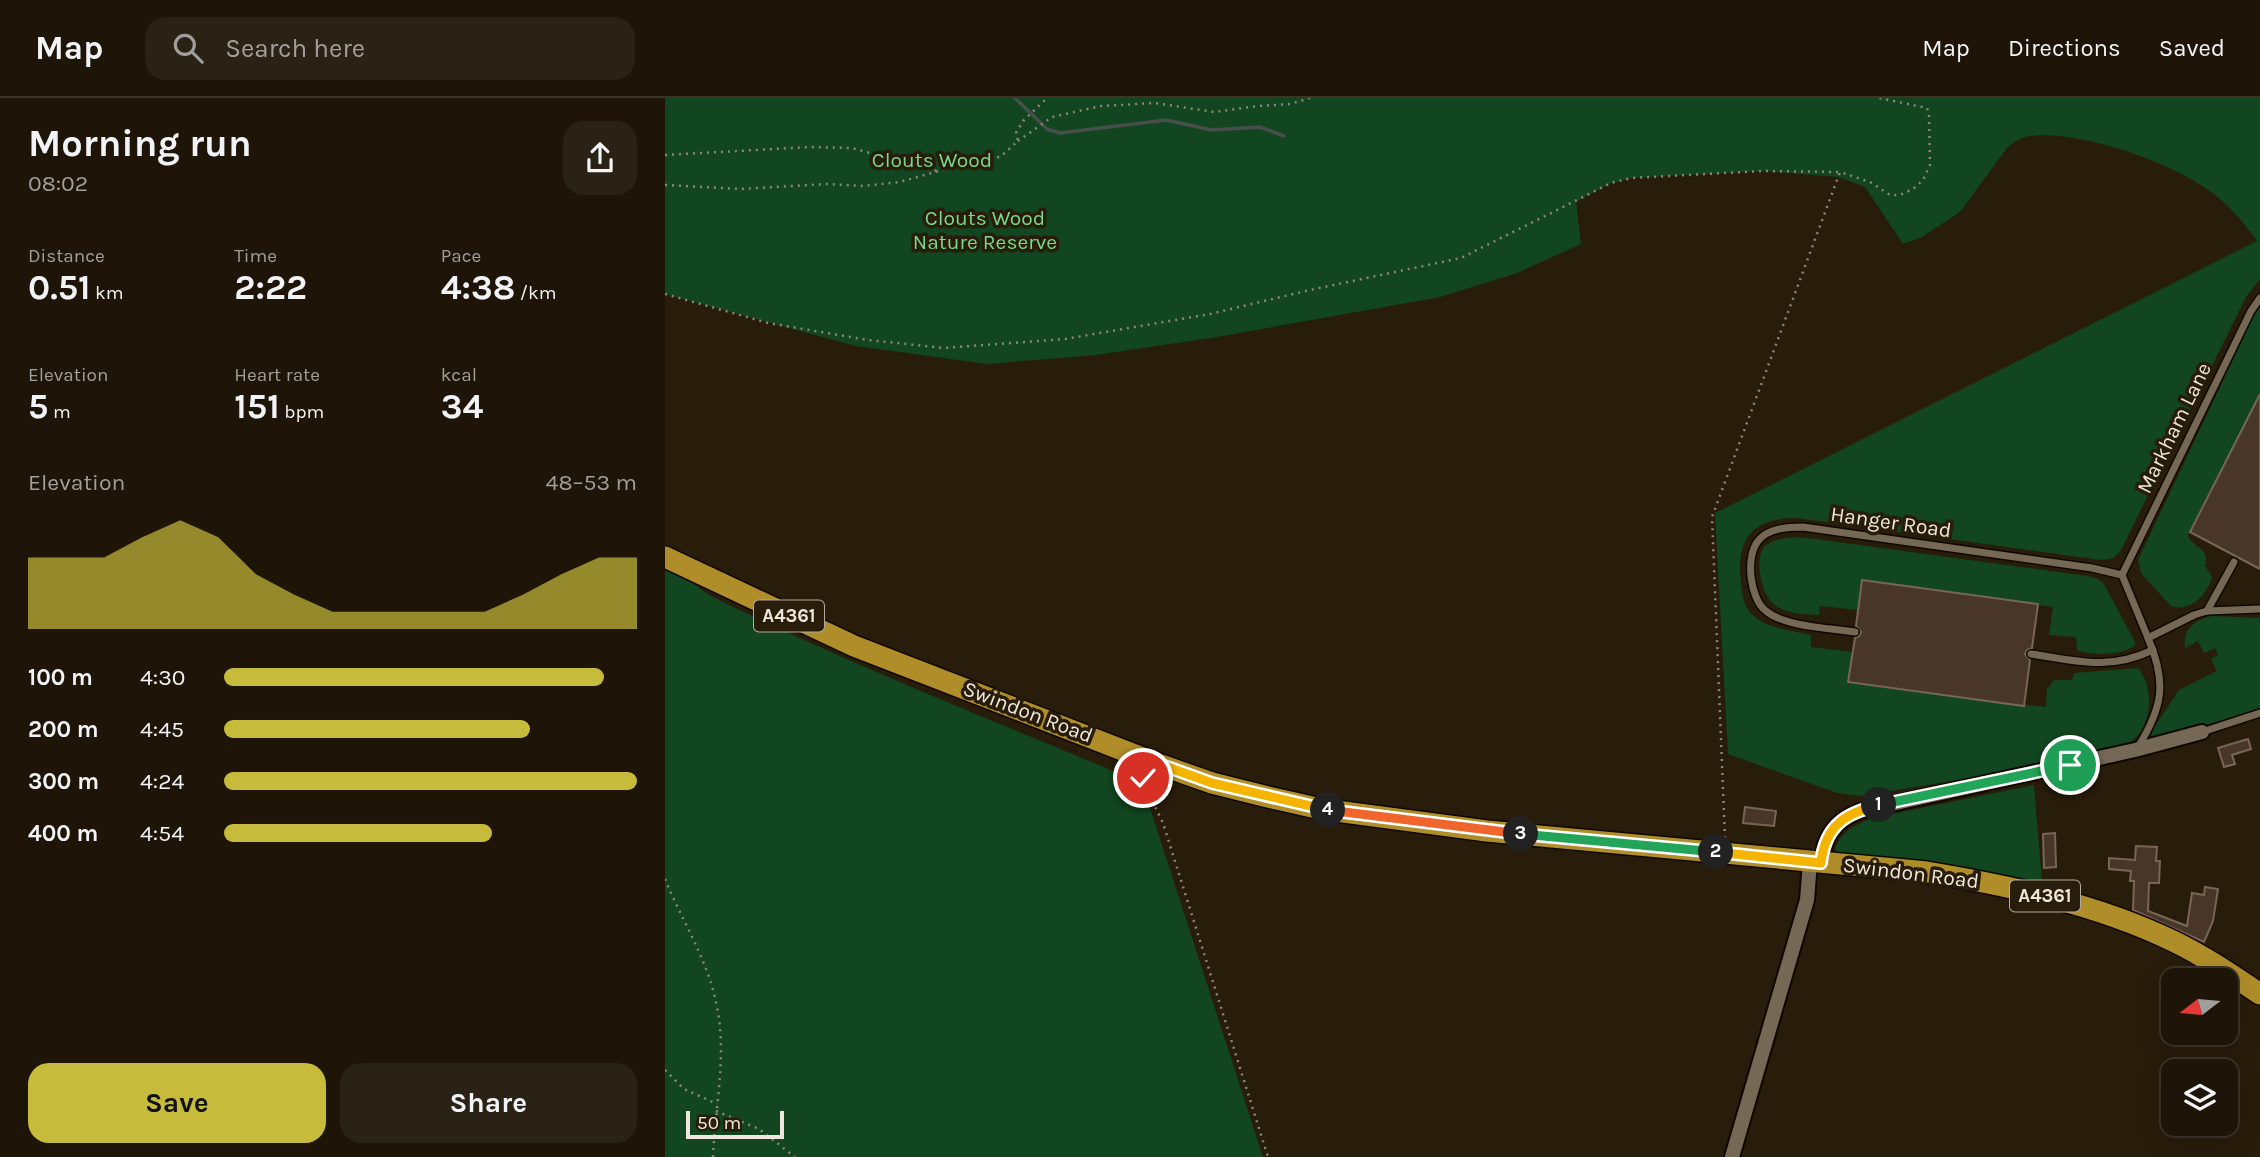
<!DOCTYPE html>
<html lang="en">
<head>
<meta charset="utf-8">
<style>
  body { margin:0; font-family:Karla,sans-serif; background:#2b2216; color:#f1f3f6; height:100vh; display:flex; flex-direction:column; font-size:26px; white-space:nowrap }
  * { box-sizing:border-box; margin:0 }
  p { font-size:23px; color:#a19f9c }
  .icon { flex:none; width:38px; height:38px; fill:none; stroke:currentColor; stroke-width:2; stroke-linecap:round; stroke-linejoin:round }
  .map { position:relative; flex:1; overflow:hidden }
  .details { display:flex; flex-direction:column; background:#1e1508; width:665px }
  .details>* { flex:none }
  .needle { width:46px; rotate:254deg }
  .fabs { position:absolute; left:1496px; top:870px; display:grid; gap:14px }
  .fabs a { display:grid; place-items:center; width:77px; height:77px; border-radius:14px; background:#1e1508; box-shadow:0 7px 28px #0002,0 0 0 2px #3c3429; font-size:35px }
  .scale { position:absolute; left:21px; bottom:18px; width:98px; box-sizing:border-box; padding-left:7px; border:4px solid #efe7dc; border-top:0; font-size:19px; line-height:24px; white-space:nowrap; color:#efe7dc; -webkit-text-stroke:5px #281c0b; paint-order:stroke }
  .pin { position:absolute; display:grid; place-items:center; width:60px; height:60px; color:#fff; margin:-30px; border:4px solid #fff; border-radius:50%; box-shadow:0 2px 7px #0007 }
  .km { position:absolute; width:35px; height:35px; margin:-18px; border-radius:50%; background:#222; color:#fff; font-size:19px; line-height:35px; text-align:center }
  .round { display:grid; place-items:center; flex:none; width:74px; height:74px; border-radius:21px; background:#2b2216 }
  .summary { display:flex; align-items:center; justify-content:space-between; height:119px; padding:0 28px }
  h1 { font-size:38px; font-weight:700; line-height:52px }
  .figures { display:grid; grid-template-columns:repeat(3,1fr); gap:10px; height:119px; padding:7px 28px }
  .figures div { display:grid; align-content:center }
  .figures b { font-size:35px; font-weight:700 }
  .figures small { font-size:19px; font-weight:400 }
  .figures p { font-size:19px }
  .chart { height:196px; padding:14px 28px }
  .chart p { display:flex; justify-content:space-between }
  .chart svg { width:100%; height:126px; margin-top:7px; fill:#c7bb3b; opacity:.7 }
  .action { display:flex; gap:14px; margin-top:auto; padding:14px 28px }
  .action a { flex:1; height:80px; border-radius:21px; background:#c7bb3b; color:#111; font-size:28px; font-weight:700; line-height:80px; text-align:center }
  .action a+a { background:#2b2216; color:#f1f3f6 }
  ul { padding:0 28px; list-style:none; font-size:23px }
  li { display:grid; grid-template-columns:112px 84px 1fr; align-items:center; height:52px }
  li i { height:18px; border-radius:9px; background:#c7bb3b }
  header { display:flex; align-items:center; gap:42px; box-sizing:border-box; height:98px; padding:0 35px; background:#1e1508; border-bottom:2px solid #3c3429 }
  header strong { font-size:33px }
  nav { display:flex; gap:38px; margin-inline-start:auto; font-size:24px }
  .search { width:490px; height:63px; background:#2b2216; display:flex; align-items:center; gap:18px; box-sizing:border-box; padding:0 24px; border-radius:21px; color:#a19f9c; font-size:26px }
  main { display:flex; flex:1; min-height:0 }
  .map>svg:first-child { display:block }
  .green { fill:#114620 }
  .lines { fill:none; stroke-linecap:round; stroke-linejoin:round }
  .stream { stroke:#484e4b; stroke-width:3.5 }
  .building { fill:#483729; stroke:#786556; stroke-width:2 }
  .lane-casing { stroke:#100700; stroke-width:10 }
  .street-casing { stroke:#100700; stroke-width:18 }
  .primary-casing { stroke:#100700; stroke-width:24 }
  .path { stroke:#908678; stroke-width:2.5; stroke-dasharray:2 5; stroke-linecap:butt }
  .lane { stroke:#756854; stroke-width:7 }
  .street { stroke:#756854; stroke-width:14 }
  .primary { stroke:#af8e29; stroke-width:21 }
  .split-1-casing { stroke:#fff; stroke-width:14 }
  .split-2-casing { stroke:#fff; stroke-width:14 }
  .split-3-casing { stroke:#fff; stroke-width:14 }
  .split-4-casing { stroke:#fff; stroke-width:14 }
  .split-5-casing { stroke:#fff; stroke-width:14 }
  .split-1 { stroke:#22a559; stroke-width:9 }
  .split-2 { stroke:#f5b400; stroke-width:9 }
  .split-3 { stroke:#22a559; stroke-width:9 }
  .split-4 { stroke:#f0652b; stroke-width:9 }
  .split-5 { stroke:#f5b400; stroke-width:9 }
  .labels { text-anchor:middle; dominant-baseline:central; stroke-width:7; stroke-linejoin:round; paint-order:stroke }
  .shield { fill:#281c0b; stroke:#b3aa9d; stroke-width:2 }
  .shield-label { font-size:19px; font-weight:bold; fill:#efe7dc }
  .park-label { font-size:21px; fill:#77d98c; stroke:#281c0b }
  .street-label { font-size:21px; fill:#efe7dc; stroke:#281c0b }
</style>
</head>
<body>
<header>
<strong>Map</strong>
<div class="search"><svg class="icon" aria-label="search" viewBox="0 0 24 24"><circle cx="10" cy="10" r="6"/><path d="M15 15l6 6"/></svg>Search here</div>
<nav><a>Map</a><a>Directions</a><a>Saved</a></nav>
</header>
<main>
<section class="details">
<div class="summary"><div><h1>Morning run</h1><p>08:02</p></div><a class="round"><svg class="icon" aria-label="share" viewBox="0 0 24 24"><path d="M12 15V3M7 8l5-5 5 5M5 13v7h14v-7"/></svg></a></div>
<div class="figures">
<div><p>Distance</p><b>0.51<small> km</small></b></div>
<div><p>Time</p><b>2:22</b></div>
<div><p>Pace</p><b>4:38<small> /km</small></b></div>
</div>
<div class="figures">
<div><p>Elevation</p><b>5<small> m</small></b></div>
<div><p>Heart rate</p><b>151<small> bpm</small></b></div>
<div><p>kcal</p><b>34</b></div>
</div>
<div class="chart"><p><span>Elevation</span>48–53 m</p>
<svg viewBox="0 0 160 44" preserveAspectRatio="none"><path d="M0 44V19L10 19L20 19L30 12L40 6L50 12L60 25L70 32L80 38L90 38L100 38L110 38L120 38L130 32L140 25L150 19L160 19V44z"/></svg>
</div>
<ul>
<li><b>100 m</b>4:30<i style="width:92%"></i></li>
<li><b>200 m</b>4:45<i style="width:74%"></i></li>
<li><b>300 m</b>4:24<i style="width:100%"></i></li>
<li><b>400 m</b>4:54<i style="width:65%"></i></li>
</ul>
<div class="action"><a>Save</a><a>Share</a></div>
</section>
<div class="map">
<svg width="1595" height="1059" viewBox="0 0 1595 1059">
  <rect width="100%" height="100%" fill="#281c0b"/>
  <g class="green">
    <path d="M0,0h1595v181l-14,18 -126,255 -7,6 -12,2 -304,-42c-45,0 -61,20 -56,65 2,12 2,25 14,34 15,12 37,14 56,18v12l42,5 -4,30 197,25 1,-18 7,-9h18l2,-7 64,-5c14,17 14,42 4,62 -2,4 -8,9 -12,13l-173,37 -96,16 -24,-3 -109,-39 -13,-241 542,-272c-10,-14 -23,-30 -36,-41 -39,-35 -138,-70 -191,-64 -9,1 -16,6 -23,12l-47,64 -38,25 -19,7 -38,-57 -27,-10 -75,-6 -132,7 -20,5 -35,19 5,42 -64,29 -77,24 -223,40 -121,18 -109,9 -132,-18 -190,-52z"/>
    <path d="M1595,210v86l-72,142c7,14 22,10 17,30l7,11c-4,17 -22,36 -41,29l-30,-33 -3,-13 116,-245z"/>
    <path d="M1143,440l280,38 10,3 6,5 32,60c-12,12 -44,12 -59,6l-1,-13 -27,-2 4,-28 -190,-27 -5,30 -38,-4 -1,9c-15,-1 -30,-1 -43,-9 -14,-8 -23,-47 -11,-60 10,-9 31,-9 43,-8z"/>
    <path d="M0,466c18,9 31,24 48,33 140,69 286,126 429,186l121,374h-598z"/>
    <path d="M1547,518l48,2v91l-110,32 3,-12 26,-39 38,-19 -6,-12 7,-4 -3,-7 -11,5 -6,-12 -13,7c-2,-19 9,-28 27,-32z"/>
    <path d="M1369,687l8,96 20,12 -223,-37 -4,-8c7,-17 20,-23 37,-30z"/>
  </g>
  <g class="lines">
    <polyline class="stream" points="350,0 382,31 395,35 501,22 547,32 595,29 619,38"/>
  </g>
  <g class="building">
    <polygon points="1595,296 1595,471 1525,434"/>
    <polygon points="1197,482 1373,506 1367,550 1362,552 1360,556 1365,562 1359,608 1183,584 1190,540 1194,538 1196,534 1191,528"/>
    <polygon points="1583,641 1586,651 1567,657 1570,666 1559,669 1553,650"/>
    <polygon points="1080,709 1111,713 1109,728 1078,725"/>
    <polygon points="1390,735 1391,769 1379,770 1378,736"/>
    <polygon points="1471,748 1492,749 1491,763 1495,763 1494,785 1484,785 1483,813 1522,828 1527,795 1539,797 1540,789 1553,791 1548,823 1539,844 1468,812 1469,783 1465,783 1466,773 1444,771 1444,760 1470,762"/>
  </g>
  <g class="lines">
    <defs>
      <g id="lane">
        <polyline points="1457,477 1586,213 1595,200"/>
        <polyline points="1457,477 1483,540"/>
        <polyline points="1542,513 1569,464"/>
        <path d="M1190,534c-24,-4 -70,-5 -89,-21 -16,-12 -21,-54 -8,-70 10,-13 30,-14 45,-14l289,41 30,7"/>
        <path d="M1366,556c46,7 77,17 122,-4"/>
        <polyline points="1537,634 1595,615"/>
        <path d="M1473,649c25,-40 29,-65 10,-109l46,-23 13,-4 53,-2"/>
      </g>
      <g id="street">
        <path d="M1156,765c3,-26 14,-43 39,-52l275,-61 67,-18"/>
        <polyline points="1067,1059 1142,802 1145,764"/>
      </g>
      <path id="primary" d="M0,459l189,89 307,119 51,18 56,14 53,12 166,22 440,41c84,14 169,32 246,69 31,15 59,34 87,53"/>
    </defs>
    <use href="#lane" class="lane-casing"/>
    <use href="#street" class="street-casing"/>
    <use href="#primary" class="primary-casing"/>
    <g class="path">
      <polyline points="353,43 387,19 436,8 490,5 549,14 593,8 625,6 645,0"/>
      <polyline points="0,57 145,49 187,50 209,56 238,67 273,73"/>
      <polyline points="0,87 75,91 162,86 199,88 235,84 312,62 335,59 353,43 351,35 358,23 382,0"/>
      <polyline points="0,196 103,225 203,242 279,250 400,241 545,216 645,192 796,160 946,85 966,80 1098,73 1175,74"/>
      <polyline points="479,677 479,686 498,725 603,1059"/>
      <polyline points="1060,740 1047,419 1175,74 1205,84 1225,97 1235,97 1248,91 1258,82 1265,67 1264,16 1262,10 1214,0"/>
      <path d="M0,781c17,42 44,83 52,128 10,49 -2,101 -4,150"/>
      <polyline points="0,972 19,991 52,1006"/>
      <polyline points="51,1013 94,1031 130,1059"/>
    </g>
    <use href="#lane" class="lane"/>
    <use href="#street" class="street"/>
    <use href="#primary" class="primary"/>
  </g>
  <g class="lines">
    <defs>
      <polyline id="split-1" points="1214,707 1405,667"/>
      <path id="split-2" d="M1051,754l105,11c4,-37 24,-50 58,-58"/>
      <polyline id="split-3" points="856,736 1051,754"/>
      <polyline id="split-4" points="663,712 856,736"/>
      <polyline id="split-5" points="478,680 483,662 547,685 663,712"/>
    </defs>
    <use href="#split-1" class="split-1-casing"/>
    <use href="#split-2" class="split-2-casing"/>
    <use href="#split-3" class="split-3-casing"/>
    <use href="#split-4" class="split-4-casing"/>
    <use href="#split-5" class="split-5-casing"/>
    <use href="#split-1" class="split-1"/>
    <use href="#split-2" class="split-2"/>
    <use href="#split-3" class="split-3"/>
    <use href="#split-4" class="split-4"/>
    <use href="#split-5" class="split-5"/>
  </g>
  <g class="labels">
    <g class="shield">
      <rect x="89" y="502.5" width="70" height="31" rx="5"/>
      <rect x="1345" y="782.5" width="70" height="31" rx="5"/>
    </g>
    <g class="shield-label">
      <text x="124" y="518">A4361</text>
      <text x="1380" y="798">A4361</text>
    </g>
    <g class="park-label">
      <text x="267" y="62">Clouts Wood</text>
      <text x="320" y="120">Clouts Wood<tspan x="320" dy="24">Nature Reserve</tspan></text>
    </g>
    <g class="street-label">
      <text transform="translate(1509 330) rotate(-64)">Markham Lane</text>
      <text transform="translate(1226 424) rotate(8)">Hanger Road</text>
      <text transform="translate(363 614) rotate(21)">Swindon Road</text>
      <text transform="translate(1246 775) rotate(7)">Swindon Road</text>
    </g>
  </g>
</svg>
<div class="fabs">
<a><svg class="needle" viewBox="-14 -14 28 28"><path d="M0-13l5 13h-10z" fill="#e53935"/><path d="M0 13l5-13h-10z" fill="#a19f9c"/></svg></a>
<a><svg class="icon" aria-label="layers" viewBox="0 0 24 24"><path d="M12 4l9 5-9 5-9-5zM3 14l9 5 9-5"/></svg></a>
</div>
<div class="scale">50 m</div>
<div class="pin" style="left:1405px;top:667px;background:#1e9e55"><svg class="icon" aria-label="arrive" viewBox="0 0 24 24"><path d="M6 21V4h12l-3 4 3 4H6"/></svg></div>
<div class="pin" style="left:478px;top:680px;background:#d93025"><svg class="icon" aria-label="check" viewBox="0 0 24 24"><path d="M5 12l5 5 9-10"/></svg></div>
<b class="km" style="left:1214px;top:707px">1</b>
<b class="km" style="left:1051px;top:754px">2</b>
<b class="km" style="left:856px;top:736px">3</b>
<b class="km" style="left:663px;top:712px">4</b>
</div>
</main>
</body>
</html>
